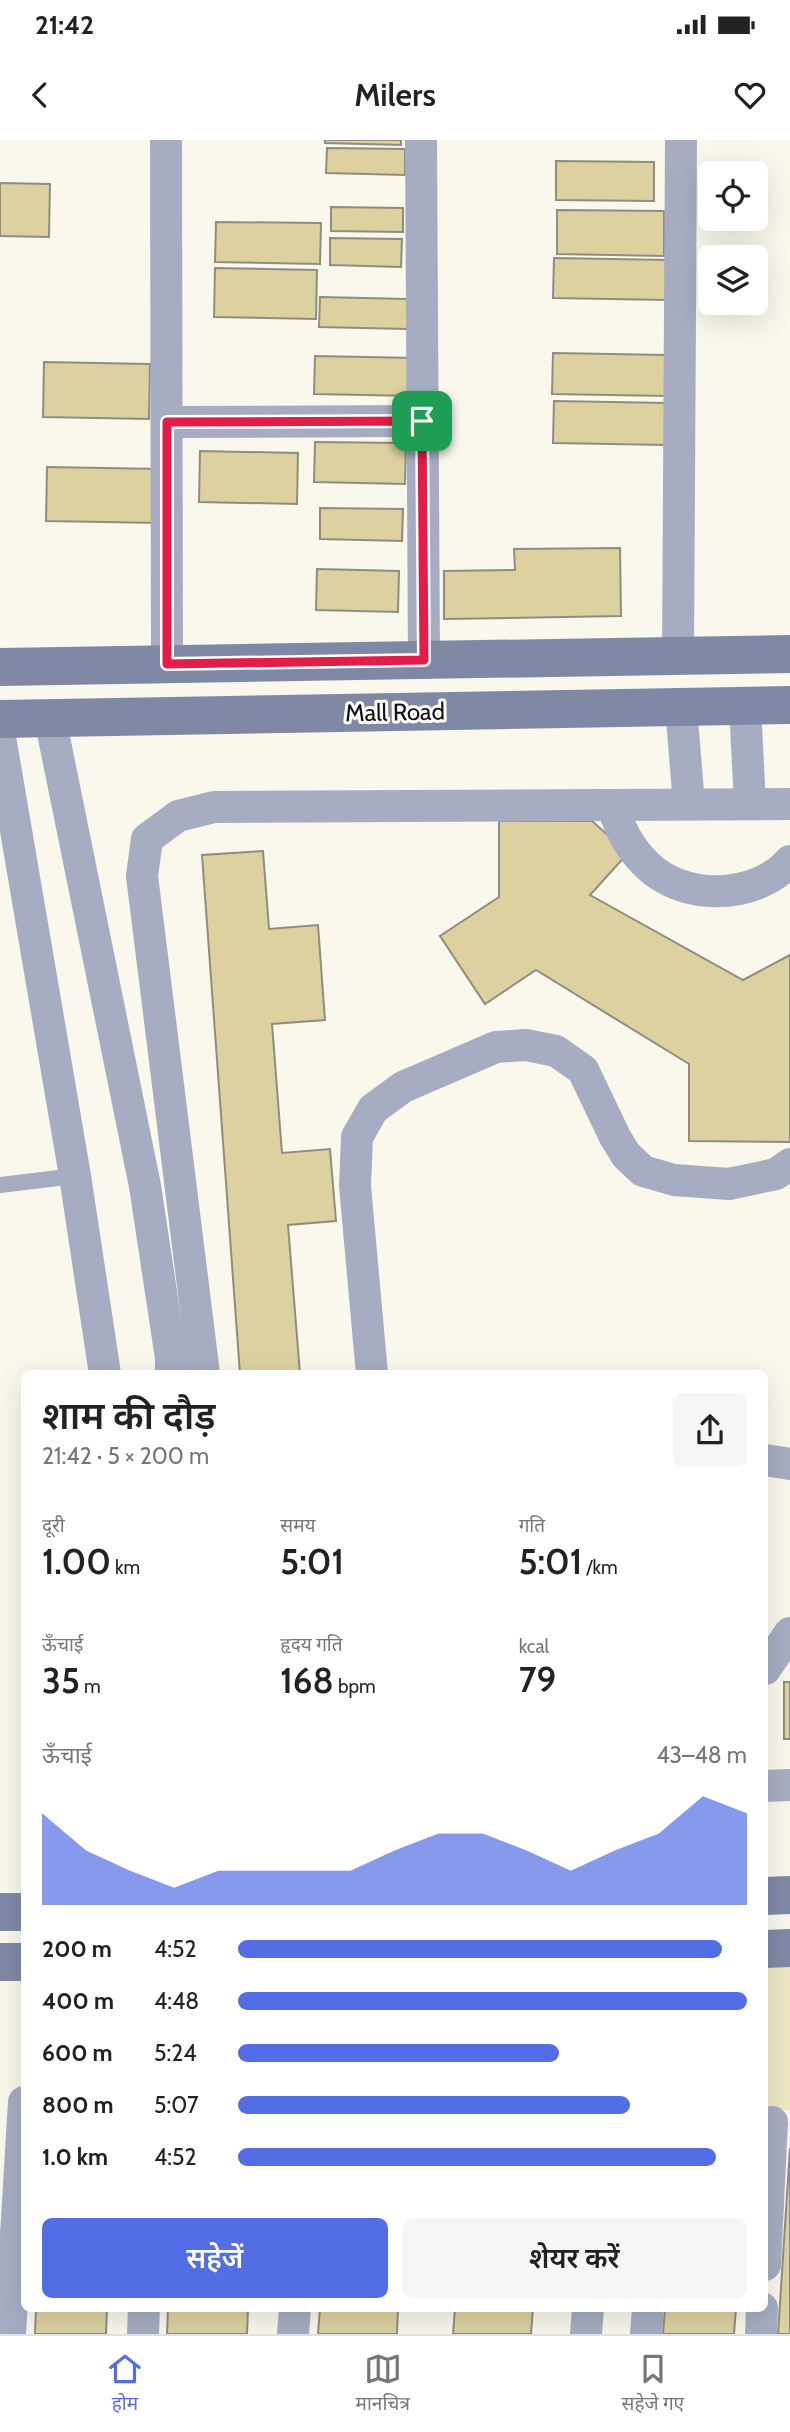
<!DOCTYPE html>
<html lang="hi">
<head>
<meta charset="utf-8">
<style>
  body { margin:0; font-family:Cabin,"Noto Sans Devanagari",sans-serif; background:#f6f6f6; color:#222; height:100vh; display:flex; flex-direction:column; font-size:26px; white-space:nowrap }
  * { box-sizing:border-box; margin:0 }
  p { font-size:23px; color:#767676 }
  .icon { flex:none; width:38px; height:38px; fill:none; stroke:currentColor; stroke-width:2; stroke-linecap:round; stroke-linejoin:round }
  .map { position:relative; flex:1; overflow:hidden }
  .panel { position:absolute; left:21px; top:1230px; width:747px; height:942px; display:flex; flex-direction:column; background:#fff; border-radius:10px; box-shadow:0 7px 28px #0002 }
  .panel>* { flex:none }
  .tools { position:absolute; left:698px; top:21px; display:grid; gap:14px }
  .tools a { display:grid; place-items:center; width:70px; height:70px; border-radius:10px; background:#fff; box-shadow:0 7px 28px #0002; font-size:35px }
  .pin { position:absolute; display:grid; place-items:center; width:60px; height:60px; color:#fff; margin:-30px; border-radius:14px; box-shadow:0 4px 10px #0006 }
  .round { display:grid; place-items:center; flex:none; width:74px; height:74px; border-radius:10px; background:#f6f6f6 }
  .overview { display:flex; align-items:center; justify-content:space-between; height:119px; padding:0 21px }
  h1 { font-size:38px; font-weight:600; line-height:52px }
  .stats { display:grid; grid-template-columns:repeat(3,1fr); gap:10px; height:119px; padding:7px 21px }
  .stats div { display:grid; align-content:center }
  .stats b { font-size:35px; font-weight:600 }
  .stats small { font-size:19px; font-weight:400 }
  .stats p { font-size:19px }
  .chart { height:196px; padding:14px 21px }
  .chart p { display:flex; justify-content:space-between }
  .chart svg { width:100%; height:126px; margin-top:7px; fill:#536ee4; opacity:.7 }
  .cta { display:flex; gap:14px; margin-top:auto; padding:14px 21px }
  .cta a { flex:1; height:80px; border-radius:10px; background:#536ee4; color:#fff; font-size:28px; font-weight:600; line-height:80px; text-align:center }
  .cta a+a { background:#f6f6f6; color:#222 }
  ul { padding:0 21px; list-style:none; font-size:23px }
  li { display:grid; grid-template-columns:112px 84px 1fr; align-items:center; height:52px }
  li i { height:18px; border-radius:9px; background:#536ee4 }
  .status { display:flex; justify-content:space-between; align-items:center; height:49px; padding:0 35px; background:#fff; direction:ltr }
  .status svg { height:19px; fill:currentColor }
  header { display:flex; justify-content:space-between; align-items:center; height:91px; padding:0 21px; background:#fff; font-size:32px; font-weight:600 }
  .menu { display:flex; justify-content:space-around; align-items:center; height:98px; border-top:2px solid #e0e0e0; background:#fff; font-size:19px; color:#767676 }
  .menu a { display:grid; justify-items:center; gap:4px }
  .menu .active { color:#536ee4 }
  .map>svg:first-child { display:block }
  .green { fill:#eee7c3 }
  .building { fill:#dcd19f; stroke:#8f8d82; stroke-width:2 }
  .lines { fill:none; stroke-linecap:round; stroke-linejoin:round }
  .lane { stroke:#a6adc2; stroke-width:16 }
  .street { stroke:#a6adc2; stroke-width:32 }
  .secondary { stroke:#7f89a6; stroke-width:38 }
  .route-casing { stroke:#fff; stroke-width:14 }
  .route { stroke:#e11d48; stroke-width:9 }
  .labels { text-anchor:middle; dominant-baseline:central; stroke-width:6; stroke-linejoin:round; paint-order:stroke }
  .street-label { font-size:24px; fill:#12110d; stroke:#fff }
</style>
</head>
<body>
<div class="status"><b>21:42</b><svg viewBox="0 0 49 12"><path d="M0 12V9h3v3zM5 12V6h3v6zM10 12V3h3v9zM15 12V0h3v12zM26 1h20v11H26zM47 4h2v5h-2z"/></svg></div>
<header><svg class="icon" aria-label="back" viewBox="0 0 24 24"><path d="M15 5l-7 7 7 7"/></svg>Milers<svg class="icon" aria-label="heart" viewBox="0 0 24 24"><path d="M12 20l-8-8c-3-5 5-10 8-4 3-6 11-1 8 4z"/></svg></header>
<div class="map">
<svg width="790" height="2194" viewBox="0 0 790 2194">
  <rect width="100%" height="100%" fill="#faf8ec"/>
  <polygon class="green" points="790,1815 790,1970 765,1969 765,1825"/>
  <g class="building">
    <polygon points="325,0 401,0 401,5 325,3"/>
    <polygon points="327,8 405,9 405,35 326,33"/>
    <polygon points="556,21 654,22 654,61 556,60"/>
    <polygon points="0,43 50,44 49,97 0,96"/>
    <polygon points="331,67 403,68 403,92 331,91"/>
    <polygon points="557,70 664,71 664,116 557,114"/>
    <polygon points="216,82 321,83 320,124 215,122"/>
    <polygon points="330,98 402,99 401,127 330,125"/>
    <polygon points="554,118 668,120 667,160 553,158"/>
    <polygon points="215,128 317,130 316,179 214,177"/>
    <polygon points="320,157 407,159 407,189 319,187"/>
    <polygon points="553,213 668,215 667,256 552,254"/>
    <polygon points="315,216 415,218 414,256 314,254"/>
    <polygon points="44,222 150,224 149,279 43,277"/>
    <polygon points="554,261 669,263 668,305 553,303"/>
    <polygon points="315,302 406,303 405,344 314,342"/>
    <polygon points="200,311 298,313 297,364 199,362"/>
    <polygon points="47,327 161,329 160,383 46,381"/>
    <polygon points="320,368 403,369 402,401 320,399"/>
    <polygon points="620,408 621,476 444,479 444,431 515,430 514,409"/>
    <polygon points="317,429 399,431 398,472 316,470"/>
    <polygon points="499,681 592,681 628,713 590,755 743,840 790,815 790,1002 689,1001 689,924 536,830 485,864 440,796 499,757"/>
    <polygon points="263,711 269,789 318,785 325,880 272,884 282,1013 330,1009 336,1081 288,1085 300,1234 240,1234 202,715"/>
    <rect x="784" y="1542" width="6" height="57"/>
    <polygon points="790,2008 790,2194 778,2194"/>
    <polygon points="36,2168 107,2168 106,2194 35,2194"/>
    <polygon points="168,2168 248,2168 247,2194 167,2194"/>
    <polygon points="320,2168 398,2168 397,2194 318,2194"/>
    <polygon points="455,2168 533,2168 531,2194 453,2194"/>
    <polygon points="665,2168 736,2168 734,2194 663,2194"/>
  </g>
  <g class="lines">
    <polyline class="lane" points="0,1045 75,1036"/>
    <g class="street">
      <polyline points="166,0 167,524"/>
      <polyline points="421,0 424,520"/>
      <polyline points="167,282 422,281"/>
      <polyline points="678,516 681,0"/>
      <polyline points="745,566 750,664"/>
      <polyline points="681,567 689,664"/>
      <polyline points="50,578 145,1046 171,1218 171,1234"/>
      <polyline points="0,597 75,1036 105,1234"/>
      <path d="M612,665c8,23 16,42 35,60 36,36 109,35 143,-4"/>
      <polyline points="204,1234 142,736 147,699 178,676 214,667 790,664"/>
      <polyline points="372,1234 355,1046 357,997 373,969 403,947 496,907 526,905 556,911 583,930 615,997 626,1015 643,1031 674,1040 729,1044 776,1034 790,1024"/>
      <polyline points="765,1320 790,1324"/>
      <polyline points="765,1529 790,1493"/>
      <polyline points="765,1646 790,1645"/>
      <polyline points="765,2125 772,1982"/>
      <polyline points="10,2194 24,1962"/>
      <polyline points="143,2194 144,2168"/>
      <polyline points="293,2194 295,2168"/>
      <polyline points="586,2194 588,2168"/>
      <polyline points="646,2194 648,2168"/>
      <polyline points="761,2194 762,2168"/>
    </g>
    <g class="secondary">
      <polyline points="0,527 790,514"/>
      <polyline points="0,579 790,565"/>
      <polyline points="765,1756 790,1755"/>
      <polyline points="0,1772 24,1772"/>
      <polyline points="765,1809 790,1808"/>
      <polyline points="0,1822 24,1822"/>
    </g>
  </g>
  <g class="lines">
    <defs>
      <polygon id="route" points="422,281 424,520 167,524 167,282"/>
    </defs>
    <use href="#route" class="route-casing"/>
    <use href="#route" class="route"/>
  </g>
  <g class="labels">
    <g class="street-label">
      <text transform="translate(395 572) rotate(-1)">Mall Road</text>
    </g>
  </g>
</svg>
<div class="tools">
<a><svg class="icon" aria-label="locate" viewBox="0 0 24 24"><circle cx="12" cy="12" r="6"/><path d="M12 2v4M12 18v4M2 12h4M18 12h4"/></svg></a>
<a><svg class="icon" aria-label="layers" viewBox="0 0 24 24"><path d="M12 4l9 5-9 5-9-5zM3 14l9 5 9-5"/></svg></a>
</div>
<div class="pin" style="left:422px;top:281px;background:#1e9e55"><svg class="icon" aria-label="arrive" viewBox="0 0 24 24"><path d="M6 21V4h12l-3 4 3 4H6"/></svg></div>
<section class="panel">
<div class="overview"><div><h1>शाम की दौड़</h1><p>21:42 · 5 × 200 m</p></div><a class="round"><svg class="icon" aria-label="share" viewBox="0 0 24 24"><path d="M12 15V3M7 8l5-5 5 5M5 13v7h14v-7"/></svg></a></div>
<div class="stats">
<div><p>दूरी</p><b>1.00<small> km</small></b></div>
<div><p>समय</p><b>5:01</b></div>
<div><p>गति</p><b>5:01<small> /km</small></b></div>
</div>
<div class="stats">
<div><p>ऊँचाई</p><b>35<small> m</small></b></div>
<div><p>हृदय गति</p><b>168<small> bpm</small></b></div>
<div><p>kcal</p><b>79</b></div>
</div>
<div class="chart"><p><span>ऊँचाई</span>43–48 m</p>
<svg viewBox="0 0 160 44" preserveAspectRatio="none"><path d="M0 44V12L10 25L20 32L30 38L40 32L50 32L60 32L70 32L80 25L90 19L100 19L110 25L120 32L130 25L140 19L150 6L160 12V44z"/></svg>
</div>
<ul>
<li><b>200 m</b>4:52<i style="width:95%"></i></li>
<li><b>400 m</b>4:48<i style="width:100%"></i></li>
<li><b>600 m</b>5:24<i style="width:63%"></i></li>
<li><b>800 m</b>5:07<i style="width:77%"></i></li>
<li><b>1.0 km</b>4:52<i style="width:94%"></i></li>
</ul>
<div class="cta"><a>सहेजें</a><a>शेयर करें</a></div>
</section>
</div>
<nav class="menu">
<a class="active"><svg class="icon" aria-label="home" viewBox="0 0 24 24"><path d="M3 11l9-7 9 7M6 9v11h12V9"/></svg>होम</a>
<a><svg class="icon" aria-label="map" viewBox="0 0 24 24"><path d="M3 6l6-2 6 2 6-2v14l-6 2-6-2-6 2zM9 4v14M15 6v14"/></svg>मानचित्र</a>
<a><svg class="icon" aria-label="saved" viewBox="0 0 24 24"><path d="M7 4h10v16l-5-4-5 4z"/></svg>सहेजे गए</a>
</nav>
</body>
</html>
